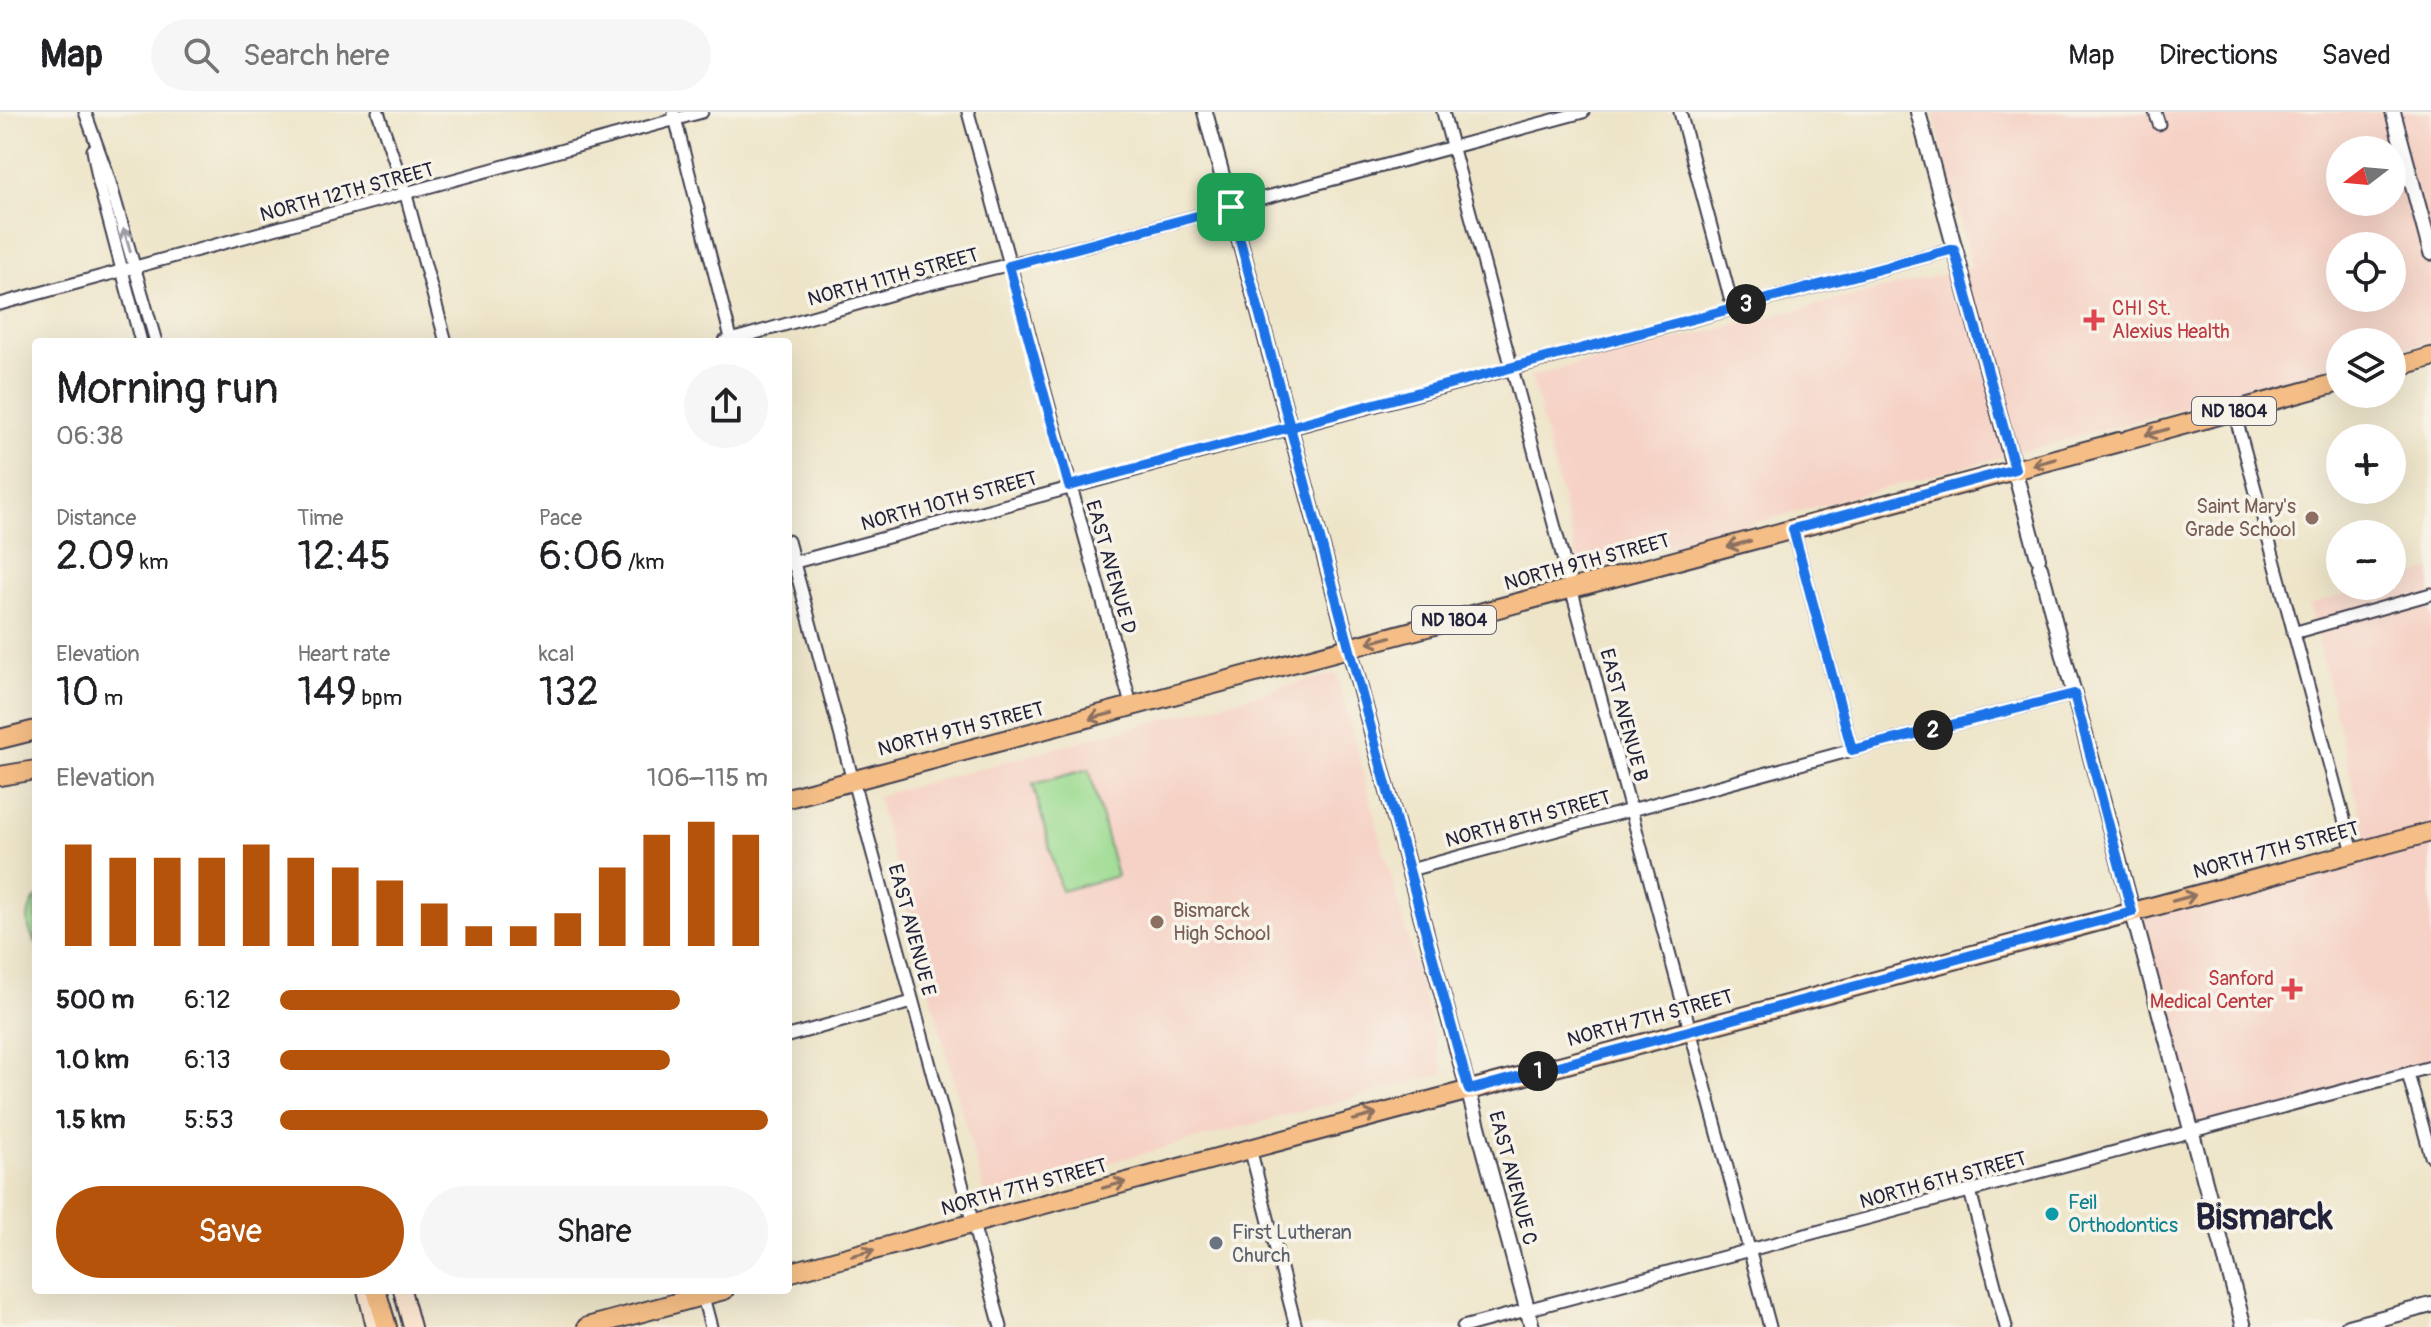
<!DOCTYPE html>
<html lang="en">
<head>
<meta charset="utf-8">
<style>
  body { margin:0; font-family:Pangolin,sans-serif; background:#f6f6f6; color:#202124; height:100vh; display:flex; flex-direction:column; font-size:30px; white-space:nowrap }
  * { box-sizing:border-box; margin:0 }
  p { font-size:26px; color:#757577 }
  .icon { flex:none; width:44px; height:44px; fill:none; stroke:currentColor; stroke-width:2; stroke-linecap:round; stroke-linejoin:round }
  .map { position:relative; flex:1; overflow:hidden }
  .panel { position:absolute; left:32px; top:226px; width:760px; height:956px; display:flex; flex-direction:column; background:#fff; border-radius:8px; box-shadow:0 8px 32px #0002 }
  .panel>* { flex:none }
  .needle { width:52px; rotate:254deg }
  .fabs { position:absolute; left:2326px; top:24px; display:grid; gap:16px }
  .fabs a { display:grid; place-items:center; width:80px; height:80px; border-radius:50%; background:#fff; box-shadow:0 8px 32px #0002; font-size:40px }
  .pin { position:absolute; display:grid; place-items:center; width:68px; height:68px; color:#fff; margin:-34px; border-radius:16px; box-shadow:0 4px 12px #0006 }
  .km { position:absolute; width:40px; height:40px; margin:-20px; border-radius:50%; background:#222; color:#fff; font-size:22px; line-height:40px; text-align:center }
  .round { display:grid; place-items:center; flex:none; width:84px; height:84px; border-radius:42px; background:#f6f6f6 }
  .overview { display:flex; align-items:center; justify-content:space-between; height:136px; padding:0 24px }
  h1 { font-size:44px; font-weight:600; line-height:60px }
  .stats { display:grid; grid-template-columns:repeat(3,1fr); gap:12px; height:136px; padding:8px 24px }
  .stats div { display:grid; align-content:center }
  .stats b { font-size:40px; font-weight:600 }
  .stats small { font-size:22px; font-weight:400 }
  .stats p { font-size:22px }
  .chart { height:224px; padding:16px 24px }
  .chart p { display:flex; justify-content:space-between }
  .chart svg { width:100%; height:144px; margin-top:8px; stroke:#b45309; stroke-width:6 }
  .cta { display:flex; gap:16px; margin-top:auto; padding:16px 24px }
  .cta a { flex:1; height:92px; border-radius:48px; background:#b45309; color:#fff; font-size:32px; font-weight:600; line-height:92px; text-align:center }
  .cta a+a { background:#f6f6f6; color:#202124 }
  ul { padding:0 24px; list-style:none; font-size:26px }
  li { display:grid; grid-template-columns:128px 96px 1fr; align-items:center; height:60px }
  li i { height:20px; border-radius:10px; background:#b45309 }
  header { display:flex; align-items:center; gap:48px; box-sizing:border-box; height:112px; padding:0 40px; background:#fff; border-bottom:2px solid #e0e0e0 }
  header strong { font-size:38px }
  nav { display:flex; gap:44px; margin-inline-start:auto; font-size:28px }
  .search { width:560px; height:72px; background:#f6f6f6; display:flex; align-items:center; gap:20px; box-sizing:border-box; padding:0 28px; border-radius:44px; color:#757577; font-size:30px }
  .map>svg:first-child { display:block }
  .built { fill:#f6d1c5; fill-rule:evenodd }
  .green { fill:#9bdb91; stroke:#5e7e66; stroke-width:2 }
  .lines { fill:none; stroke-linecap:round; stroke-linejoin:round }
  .minor-casing { stroke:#413f50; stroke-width:15 }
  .tertiary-casing { stroke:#413f50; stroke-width:18 }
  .secondary-casing { stroke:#413f50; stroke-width:20 }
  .primary-casing { stroke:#413f50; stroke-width:22 }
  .minor { stroke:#fff; stroke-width:11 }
  .tertiary { stroke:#fff; stroke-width:14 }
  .secondary { stroke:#fbe5cf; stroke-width:16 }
  .primary { stroke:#f5be86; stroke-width:18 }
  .oneway { stroke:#9c9ca7 }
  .oneway2 { stroke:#8c7060 }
  .route-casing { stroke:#fff; stroke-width:16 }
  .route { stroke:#1a73e8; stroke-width:10 }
  .health-dot { fill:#e0444e; stroke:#f7f3e8; stroke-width:3 }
  .education-dot { fill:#8d6e63; stroke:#f7f3e8; stroke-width:3 }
  .culture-dot { fill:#0f9aa8; stroke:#f7f3e8; stroke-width:3 }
  .worship-dot { fill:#6b7280; stroke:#f7f3e8; stroke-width:3 }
  .labels { text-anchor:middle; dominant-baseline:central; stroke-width:7; stroke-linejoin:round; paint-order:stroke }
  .shield { fill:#f7f3e8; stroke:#62616f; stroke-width:2 }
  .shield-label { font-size:18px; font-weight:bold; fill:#22223b }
  .street-label { font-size:20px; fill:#22223b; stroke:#f7f3e8 }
  .health-label { font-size:20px; fill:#be3a42; stroke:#f7f3e8; text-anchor:start }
  .education-label { font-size:20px; fill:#785e54; stroke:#f7f3e8; text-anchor:end }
  .culture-label { font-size:20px; fill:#0d838f; stroke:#f7f3e8; text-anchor:start }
  .worship-label { font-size:20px; fill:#5b616d; stroke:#f7f3e8; text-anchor:start }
  .town-label { font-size:36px; font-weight:bold; fill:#22223b; stroke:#f7f3e8 }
</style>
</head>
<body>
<header>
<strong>Map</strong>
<div class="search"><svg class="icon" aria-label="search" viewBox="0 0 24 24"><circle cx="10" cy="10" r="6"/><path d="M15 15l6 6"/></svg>Search here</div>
<nav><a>Map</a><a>Directions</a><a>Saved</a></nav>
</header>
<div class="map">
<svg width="2431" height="1215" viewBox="0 0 2431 1215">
  <rect width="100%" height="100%" fill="#f7f3e8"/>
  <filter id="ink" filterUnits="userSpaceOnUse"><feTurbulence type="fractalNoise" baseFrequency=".0125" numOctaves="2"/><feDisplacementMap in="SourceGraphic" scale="16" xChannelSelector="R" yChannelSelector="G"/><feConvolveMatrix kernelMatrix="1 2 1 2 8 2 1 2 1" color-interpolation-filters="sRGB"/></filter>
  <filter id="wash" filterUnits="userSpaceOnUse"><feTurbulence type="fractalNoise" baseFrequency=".006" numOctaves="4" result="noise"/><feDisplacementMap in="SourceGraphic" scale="32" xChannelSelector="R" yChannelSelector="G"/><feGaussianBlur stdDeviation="1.8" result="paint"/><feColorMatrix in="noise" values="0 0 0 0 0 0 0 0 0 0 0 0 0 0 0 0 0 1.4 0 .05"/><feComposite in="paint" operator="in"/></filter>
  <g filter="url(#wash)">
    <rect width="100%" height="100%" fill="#eee5c9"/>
    <g class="built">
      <path d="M1933,0h498v229l-39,11v-10h-52v24l-760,204 -49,-194 441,-109zM2340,38h52v52h-52zM2340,134h52v52h-52z"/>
      <polygon points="2431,458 2431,955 2191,1020 2132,800 2353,740 2371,747 2309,493 2375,474 2392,474 2392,469"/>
      <polygon points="1336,561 1444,961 985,1084 877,684"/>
    </g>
    <g class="green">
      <polygon points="1089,657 1117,764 1061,779 1033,672"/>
      <path d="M36,786v45c-10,-15 -11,-31 0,-45z"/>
    </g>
  </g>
  <g filter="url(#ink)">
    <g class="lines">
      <defs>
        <g id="minor">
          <polyline points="85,0 109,67 156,230"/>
          <polyline points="378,0 406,83 446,230"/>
          <polyline points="968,0 1132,596"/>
          <polyline points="1443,0 1770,1215"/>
          <polyline points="1680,0 1733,196"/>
          <polyline points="2155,0 2159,12"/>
          <polyline points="674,2 732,230"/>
          <polyline points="93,38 99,71 141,230"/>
          <polyline points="0,192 702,0"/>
          <polyline points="724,230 913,176 1096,131 1583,0"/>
          <polyline points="2234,299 2353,740"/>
          <polyline points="1793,417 1852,638"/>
          <polyline points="788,429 1001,1215"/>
          <polyline points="788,452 1954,137"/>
          <polyline points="2293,521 2431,482"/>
          <polyline points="1410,758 1852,638 2074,582"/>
          <polyline points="788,924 912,890"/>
          <polyline points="2408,962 2431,1044"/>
          <polyline points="1250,1036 1296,1215"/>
          <polyline points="1970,1079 2006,1215"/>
          <polyline points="702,1181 711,1215"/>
          <polyline points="1463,1215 2431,955"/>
        </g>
        <g id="tertiary">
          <polyline points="1205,0 1532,1215"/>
          <polyline points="1918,0 2038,446"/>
          <polyline points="2393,0 2431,141"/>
          <polyline points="2040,455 2244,1215"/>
          <polyline points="2348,1215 2431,1193"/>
        </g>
        <g id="secondary">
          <polyline points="366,1178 375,1215"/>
          <polyline points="402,1178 412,1215"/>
        </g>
        <g id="primary">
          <polyline points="2392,256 2431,245"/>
          <polyline points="2128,328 2340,270"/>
          <polyline points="0,627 36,618"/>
          <polyline points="0,664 36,658"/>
          <polyline points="788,686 2119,330"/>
          <polyline points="788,1161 2431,720"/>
          <polyline points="376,1178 387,1215"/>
          <polyline points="587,1215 724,1178"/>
        </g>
      </defs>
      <use href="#minor" class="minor-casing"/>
      <use href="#tertiary" class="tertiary-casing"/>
      <use href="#secondary" class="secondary-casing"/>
      <use href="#primary" class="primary-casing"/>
      <use href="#minor" class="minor"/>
      <use href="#tertiary" class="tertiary"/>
      <use href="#secondary" class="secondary"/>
      <use href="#primary" class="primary"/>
    </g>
    <defs><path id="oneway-shaft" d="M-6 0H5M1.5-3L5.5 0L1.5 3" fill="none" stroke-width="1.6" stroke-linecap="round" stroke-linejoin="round" transform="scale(2)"/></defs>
    <use class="oneway" href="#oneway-shaft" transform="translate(127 128) rotate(-106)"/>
    <g class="oneway2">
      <use href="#oneway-shaft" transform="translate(2157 320) rotate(165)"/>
      <use href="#oneway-shaft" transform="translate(2044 350) rotate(165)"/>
      <use href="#oneway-shaft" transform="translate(1739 432) rotate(165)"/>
      <use href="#oneway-shaft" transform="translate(1379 528) rotate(165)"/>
      <use href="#oneway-shaft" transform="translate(1101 604) rotate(166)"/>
      <use href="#oneway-shaft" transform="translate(2184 786) rotate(-15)"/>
      <use href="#oneway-shaft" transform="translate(1365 1005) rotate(-15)"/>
      <use href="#oneway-shaft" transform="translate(1114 1073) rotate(-15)"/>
      <use href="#oneway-shaft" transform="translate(863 1141) rotate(-15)"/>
    </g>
  </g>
  <g class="lines" filter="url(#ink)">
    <defs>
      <path id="route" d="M1231,95c79,294 157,589 238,883l663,-178 -58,-218 -222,56 -59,-221 222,-60 -61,-220 -643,172 -21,6 -221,59 -60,-220 222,-59"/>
    </defs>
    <use href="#route" class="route-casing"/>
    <use href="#route" class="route"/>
  </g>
  <g class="health-dot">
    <path d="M2090 196h8v8h8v8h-8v8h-8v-8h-8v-8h8z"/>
    <path d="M2288 865h8v8h8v8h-8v8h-8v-8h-8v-8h8z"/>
  </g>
  <g class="education-dot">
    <circle cx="2312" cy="406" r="8"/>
    <circle cx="1157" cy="810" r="8"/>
  </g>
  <circle class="culture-dot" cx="2052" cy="1102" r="8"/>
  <circle class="worship-dot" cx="1216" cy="1131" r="8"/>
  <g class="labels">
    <g class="shield">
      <rect x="2192" y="285" width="84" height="28" rx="6"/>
      <rect x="1412" y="494" width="84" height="28" rx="6"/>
    </g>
    <g class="shield-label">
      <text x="2234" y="299">ND 1804</text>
      <text x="1454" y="508">ND 1804</text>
    </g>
    <g class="street-label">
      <text transform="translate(347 80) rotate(-15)">NORTH 12TH STREET</text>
      <text transform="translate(893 165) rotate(-15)">NORTH 11TH STREET</text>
      <text transform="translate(949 389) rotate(-15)">NORTH 10TH STREET</text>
      <text transform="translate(1587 450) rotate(-15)">NORTH 9TH STREET</text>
      <text transform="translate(1111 455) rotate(74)">EAST AVENUE D</text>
      <text transform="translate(1624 603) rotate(75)">EAST AVENUE B</text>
      <text transform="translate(961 617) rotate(-14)">NORTH 9TH STREET</text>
      <text transform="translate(1528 707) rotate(-15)">NORTH 8TH STREET</text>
      <text transform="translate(2276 738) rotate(-15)">NORTH 7TH STREET</text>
      <text transform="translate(912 818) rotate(75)">EAST AVENUE E</text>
      <text transform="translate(1650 906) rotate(-15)">NORTH 7TH STREET</text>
      <text transform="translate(1513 1066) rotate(75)">EAST AVENUE C</text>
      <text transform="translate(1943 1068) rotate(-15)">NORTH 6TH STREET</text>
      <text transform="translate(1024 1075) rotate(-15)">NORTH 7TH STREET</text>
    </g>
    <g class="health-label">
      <text x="2112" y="196">CHI St.<tspan x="2112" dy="23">Alexius Health</tspan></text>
      <text x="2274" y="866" text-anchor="end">Sanford<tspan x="2274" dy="23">Medical Center</tspan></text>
    </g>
    <g class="education-label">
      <text x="2296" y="394">Saint Mary's<tspan x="2296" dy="23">Grade School</tspan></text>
      <text x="1173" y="798" text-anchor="start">Bismarck<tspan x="1173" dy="23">High School</tspan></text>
    </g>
    <g class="culture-label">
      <text x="2068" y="1090">Feil<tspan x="2068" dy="23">Orthodontics</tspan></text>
    </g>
    <g class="worship-label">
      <text x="1232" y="1120">First Lutheran<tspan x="1232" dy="23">Church</tspan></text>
    </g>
    <g class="town-label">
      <text x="2264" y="1105">Bismarck</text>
    </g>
  </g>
</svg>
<div class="fabs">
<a><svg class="needle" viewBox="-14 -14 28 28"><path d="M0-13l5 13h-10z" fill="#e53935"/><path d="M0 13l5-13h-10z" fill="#757577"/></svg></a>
<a><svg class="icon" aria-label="locate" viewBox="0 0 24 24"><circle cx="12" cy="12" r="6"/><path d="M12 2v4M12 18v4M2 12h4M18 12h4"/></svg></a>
<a><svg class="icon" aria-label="layers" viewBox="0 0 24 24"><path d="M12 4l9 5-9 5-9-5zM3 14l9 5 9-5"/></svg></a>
<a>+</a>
<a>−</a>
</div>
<div class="pin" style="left:1231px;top:95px;background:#1e9e55"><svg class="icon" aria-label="arrive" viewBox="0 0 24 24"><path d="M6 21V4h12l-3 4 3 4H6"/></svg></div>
<b class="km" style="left:1538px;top:959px">1</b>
<b class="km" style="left:1933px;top:618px">2</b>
<b class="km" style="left:1746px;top:192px">3</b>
<section class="panel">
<div class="overview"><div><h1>Morning run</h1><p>06:38</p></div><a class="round"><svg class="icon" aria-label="share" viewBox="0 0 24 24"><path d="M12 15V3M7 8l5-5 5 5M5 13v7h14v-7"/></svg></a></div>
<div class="stats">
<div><p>Distance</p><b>2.09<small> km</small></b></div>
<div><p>Time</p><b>12:45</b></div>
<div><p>Pace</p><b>6:06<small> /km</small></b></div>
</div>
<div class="stats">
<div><p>Elevation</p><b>10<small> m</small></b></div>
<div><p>Heart rate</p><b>149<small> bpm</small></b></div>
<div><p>kcal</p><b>132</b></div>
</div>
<div class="chart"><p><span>Elevation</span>106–115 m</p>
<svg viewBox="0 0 160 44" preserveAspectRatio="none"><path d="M5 44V13M15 44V17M25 44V17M35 44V17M45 44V13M55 44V17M65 44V20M75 44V24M85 44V31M95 44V38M105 44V38M115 44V34M125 44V20M135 44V10M145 44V6M155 44V10"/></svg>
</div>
<ul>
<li><b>500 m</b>6:12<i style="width:82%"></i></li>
<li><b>1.0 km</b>6:13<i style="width:80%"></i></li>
<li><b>1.5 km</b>5:53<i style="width:100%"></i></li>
</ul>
<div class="cta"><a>Save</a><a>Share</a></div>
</section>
</div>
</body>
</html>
